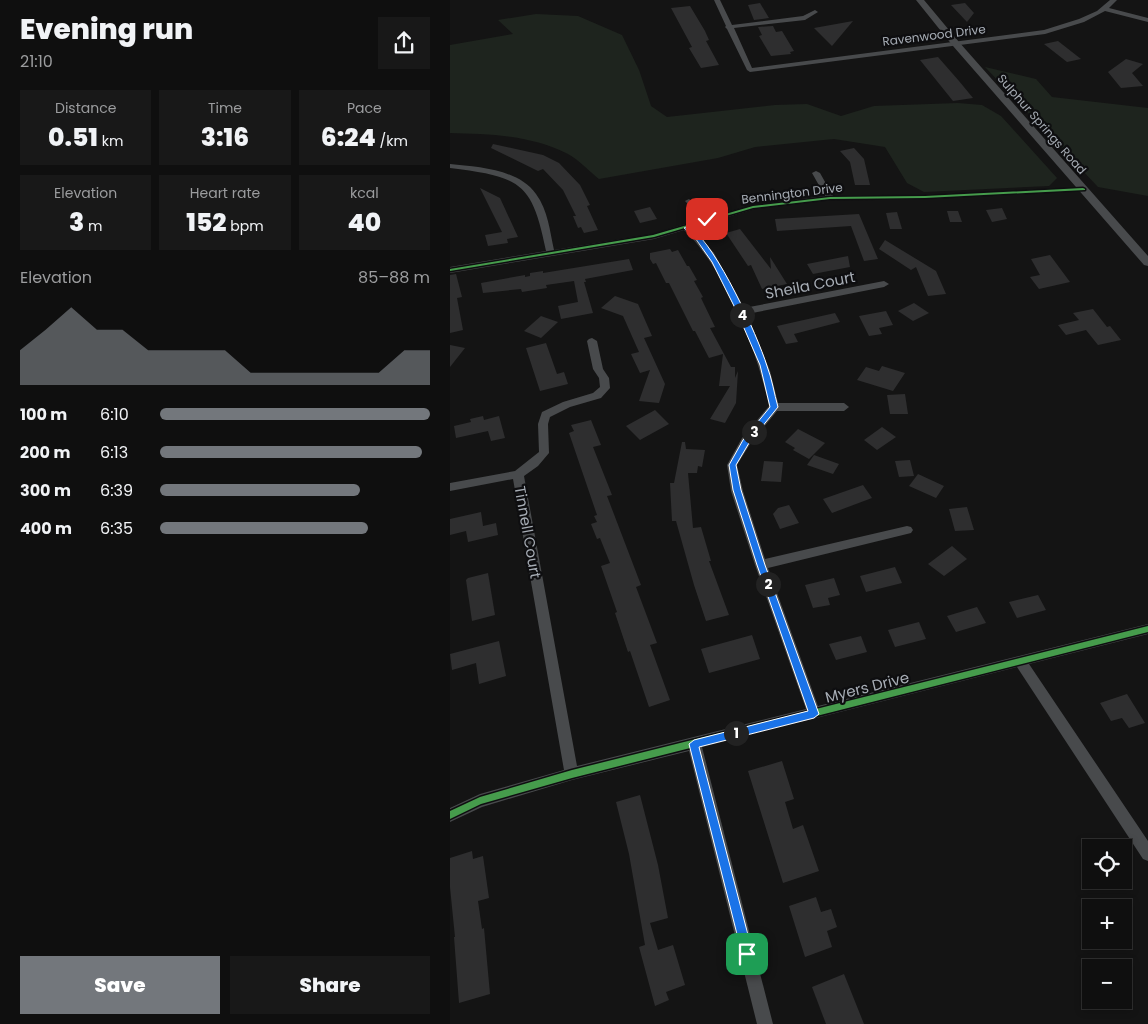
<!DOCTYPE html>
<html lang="en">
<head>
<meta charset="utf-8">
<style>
  body { margin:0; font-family:Poppins,sans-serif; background:#181818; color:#f1f3f6; height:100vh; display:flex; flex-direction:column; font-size:19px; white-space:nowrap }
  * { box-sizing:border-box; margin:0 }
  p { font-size:16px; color:#9b9c9e }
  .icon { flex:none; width:28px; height:28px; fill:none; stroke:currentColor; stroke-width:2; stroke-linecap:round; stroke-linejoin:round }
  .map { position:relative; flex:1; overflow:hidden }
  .details { display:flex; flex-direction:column; background:#0f0f0f; width:450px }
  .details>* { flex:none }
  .tools { position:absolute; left:632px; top:839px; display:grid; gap:10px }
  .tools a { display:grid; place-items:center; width:50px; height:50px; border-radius:0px; background:#0f0f0f; box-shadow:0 2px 8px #0003,0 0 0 1px #2f2f2f; font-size:25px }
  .pin { position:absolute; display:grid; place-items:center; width:42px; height:42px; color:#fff; margin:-21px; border-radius:10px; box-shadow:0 2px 8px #0006 }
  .km { position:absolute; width:25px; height:25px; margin:-12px; border-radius:50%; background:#222; color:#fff; font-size:14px; line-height:25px; text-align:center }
  .round { display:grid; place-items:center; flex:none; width:52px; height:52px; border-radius:0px; background:#181818 }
  .overview { display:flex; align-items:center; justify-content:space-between; height:85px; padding:0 20px }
  h1 { font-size:28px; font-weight:800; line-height:38px }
  .figures { display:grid; grid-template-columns:repeat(3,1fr); gap:8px; height:85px; padding:5px 20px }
  .figures div { display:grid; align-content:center; border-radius:0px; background:#181818; text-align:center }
  .figures b { font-size:25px; font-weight:800 }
  .figures small { font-size:14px; font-weight:400 }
  .figures p { font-size:14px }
  .chart { height:140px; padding:10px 20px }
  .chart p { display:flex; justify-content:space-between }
  .chart svg { width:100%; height:90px; margin-top:5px; fill:#73777c; opacity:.7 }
  .primary-button { display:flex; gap:10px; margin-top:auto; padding:10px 20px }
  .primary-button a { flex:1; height:58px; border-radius:0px; background:#73777c; color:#fff; font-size:20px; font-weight:800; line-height:58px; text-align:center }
  .primary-button a+a { background:#181818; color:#f1f3f6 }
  ul { padding:0 20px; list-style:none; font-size:16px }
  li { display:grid; grid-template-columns:80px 60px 1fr; align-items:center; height:38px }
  li i { height:12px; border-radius:6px; background:#73777c }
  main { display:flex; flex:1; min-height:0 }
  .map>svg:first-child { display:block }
  .green { fill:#1e241e }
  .building { fill:#2e2e2f }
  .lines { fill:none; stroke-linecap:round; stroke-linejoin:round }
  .minor { fill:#484a4c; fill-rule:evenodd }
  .tertiary { fill:#484a4c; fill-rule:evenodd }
  .cycleway-casing { stroke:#0e0e10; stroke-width:3 }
  .cycleway { fill:#469c4c; fill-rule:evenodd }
  .route { fill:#1a73e8; stroke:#fff }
  .labels { text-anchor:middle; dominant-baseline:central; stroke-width:4.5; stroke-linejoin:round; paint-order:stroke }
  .far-street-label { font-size:12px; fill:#a6acb4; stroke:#0e0e10 }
  .street-label { font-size:15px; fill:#a6acb4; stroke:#0e0e10 }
</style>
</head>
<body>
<main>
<section class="details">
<div class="overview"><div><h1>Evening run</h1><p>21:10</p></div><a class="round"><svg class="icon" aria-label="share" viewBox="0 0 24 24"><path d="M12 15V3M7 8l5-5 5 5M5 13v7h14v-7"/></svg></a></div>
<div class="figures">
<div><p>Distance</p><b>0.51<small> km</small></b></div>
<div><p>Time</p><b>3:16</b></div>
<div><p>Pace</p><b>6:24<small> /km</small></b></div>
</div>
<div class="figures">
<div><p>Elevation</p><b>3<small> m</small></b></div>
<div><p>Heart rate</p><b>152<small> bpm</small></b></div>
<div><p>kcal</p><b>40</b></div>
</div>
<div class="chart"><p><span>Elevation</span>85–88 m</p>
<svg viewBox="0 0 160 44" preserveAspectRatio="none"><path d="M0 44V27L10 17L20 6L30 17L40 17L50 27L60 27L70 27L80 27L90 38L100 38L110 38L120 38L130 38L140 38L150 27L160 27V44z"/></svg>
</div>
<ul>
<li><b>100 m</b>6:10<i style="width:100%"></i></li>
<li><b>200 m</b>6:13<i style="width:97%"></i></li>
<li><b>300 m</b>6:39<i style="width:74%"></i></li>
<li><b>400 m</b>6:35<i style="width:77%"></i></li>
</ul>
<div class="primary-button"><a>Save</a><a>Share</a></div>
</section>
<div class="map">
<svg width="698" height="1024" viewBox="0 0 698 1024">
  <rect width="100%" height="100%" fill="#141414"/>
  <g class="green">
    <path d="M86,14l42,2 44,19 17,35 12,36 16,11 108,-12 32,-1 34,12 33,-10 84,-3 24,2 19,11 56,62 -8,8 -125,6 -17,-9 -22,-36 -51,-8 -79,8 -37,11 -119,21c-10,-8 -20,-19 -31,-25 -37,-19 -77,-20 -118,-21v-88l63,-11 -15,-14z"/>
    <polygon points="535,67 586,79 602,97 698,108 698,196 648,187"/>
  </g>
  <g class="building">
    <polygon points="310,3 319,18 304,20 298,5"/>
    <polygon points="515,3 524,13 517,22 501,5"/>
    <polygon points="240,6 255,31 259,40 256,41 269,65 251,68 239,48 242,47 221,8"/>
    <polygon points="403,21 382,46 364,28"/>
    <polygon points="323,26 326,32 332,31 344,51 340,52 341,54 321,56 309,36 312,35 308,27"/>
    <polygon points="608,41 631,59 617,62 594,44"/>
    <polygon points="488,57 509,81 523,98 503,101 470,60"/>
    <polygon points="676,59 693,64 682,73 693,86 671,88 658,72"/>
    <polygon points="43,144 93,155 109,163 130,185 140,205 137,206 148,230 134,233 131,227 128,228 123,216 126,216 113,190 93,169 88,171 41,148"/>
    <polygon points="404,148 414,159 420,185 405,185 400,162 390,151"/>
    <polygon points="30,188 50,198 68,237 57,239 58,243 38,246 35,235 52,232"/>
    <polygon points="200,207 207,219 190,223 184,211"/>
    <polygon points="552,208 557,219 542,222 536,210"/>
    <polygon points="497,211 508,211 512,222 500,222"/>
    <polygon points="447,212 452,229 440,229 436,213"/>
    <polygon points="409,214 428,259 414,261 401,226 327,231 325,219"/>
    <polygon points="290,229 321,269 320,257 337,284 312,289 301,265 298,266 276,233"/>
    <polygon points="435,240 486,271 496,294 478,296 466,267 461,270 429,249"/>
    <polygon points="220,249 222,252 228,250 237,266 239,266 247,280 244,281 253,297 251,298 265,327 260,328 281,367 285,367 285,378 288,371 286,403 275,423 260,419 280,386 269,386 273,354 259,358 245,331 243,331 219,283 216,283 206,263 203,264 200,259 200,253"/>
    <polygon points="600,255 620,282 589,289 580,277 590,275 581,259"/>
    <polygon points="398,256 400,267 363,274 357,264"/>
    <polygon points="179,259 183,270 135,279 136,282 134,282 143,313 111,319 108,306 128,302 124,281 96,285 97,288 72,292 71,289 33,293 31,283 75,275 75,277 80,276 80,273 93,271 93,273"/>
    <polygon points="6,274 12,297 7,298 13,330 0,333 0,275"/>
    <polygon points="165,296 188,304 202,336 194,338 215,384 209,403 189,401 200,370 190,373 181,354 189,352 173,316 151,308"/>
    <polygon points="464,303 479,313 463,321 448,311"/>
    <polygon points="643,309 657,327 660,326 671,340 648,345 636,330 616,335 608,325 629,320 623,313"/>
    <polygon points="436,311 443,325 429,328 432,334 419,336 409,316"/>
    <polygon points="385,313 390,322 344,334 348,342 336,344 327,326"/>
    <polygon points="91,316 108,322 91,338 74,331"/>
    <polygon points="96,343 107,374 114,372 118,384 90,391 76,348"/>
    <polygon points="0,345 15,348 0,367"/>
    <polygon points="432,366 455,373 443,391 407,380 416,367 429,371"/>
    <polygon points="455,394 458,414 440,414 437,395"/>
    <polygon points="205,410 219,424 190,440 176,426"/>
    <polygon points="33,416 34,420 49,416 55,438 41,441 38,431 6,438 4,426 21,422 20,419"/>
    <polygon points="141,420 151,445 143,447 162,495 157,496 191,585 186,587 207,643 200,645 220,700 199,707 180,651 178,652 165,613 167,612 151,566 160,563 150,538 147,539 141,524 147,522 144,516 147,515 119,433 124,431 121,425"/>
    <polygon points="432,427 446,437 427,450 414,440"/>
    <polygon points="348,429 375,443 359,459 343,450 345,448 335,442"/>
    <polygon points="232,442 235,442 236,449 255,450 252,467 248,466 247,473 238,473 243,528 251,527 261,561 259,561 279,615 256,621 244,585 226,521 222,521 220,483 224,483"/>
    <polygon points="364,455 389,464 383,474 357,465"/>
    <polygon points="460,460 464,476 449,477 445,461"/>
    <polygon points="314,461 333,462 331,482 311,481"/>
    <polygon points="468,474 494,486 486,498 459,486"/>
    <polygon points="413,485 422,498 382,513 373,499"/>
    <polygon points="339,505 349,523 330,529 323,514 328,508"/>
    <polygon points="517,507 524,530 505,531 499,509"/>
    <polygon points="31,512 33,526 46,523 48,535 18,542 16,531 0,535 0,519"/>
    <polygon points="502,546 517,559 494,576 478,564"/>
    <polygon points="445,567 452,583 416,592 410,576"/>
    <polygon points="38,573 45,615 22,621 16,580 18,578"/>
    <polygon points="384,578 390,595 378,598 380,605 363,608 355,585"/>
    <polygon points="588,595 596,610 567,618 559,602"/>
    <polygon points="527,607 536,623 506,632 497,616"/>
    <polygon points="469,622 476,639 445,647 438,630"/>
    <polygon points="302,635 310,659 259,673 251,649"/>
    <polygon points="411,636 417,652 386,660 379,644"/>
    <polygon points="49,641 56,676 29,684 26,663 2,670 0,654"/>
    <polygon points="677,694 695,723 679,728 672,718 661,721 650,703"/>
    <polygon points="332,761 344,799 335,802 343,829 353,825 369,871 333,883 298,771"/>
    <polygon points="190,795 208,865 218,918 200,923 208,950 223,945 235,985 216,992 219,1000 205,1006 189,947 195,945 179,854 166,802"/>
    <polygon points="22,851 23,859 33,856 39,898 28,901 32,929 34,928 40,994 9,1003 4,937 5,937 0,887 0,858"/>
    <polygon points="366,897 371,912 381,909 387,927 377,931 382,947 355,957 339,906"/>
    <polygon points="394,974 414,1024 376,1024 362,987"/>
  </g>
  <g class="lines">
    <g class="minor">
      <polygon points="264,0 270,0 282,25 353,16 365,10 368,12 355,20 284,28 302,68 594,30 629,19 647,11 660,0 667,0 659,8 698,18 698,22 655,11 634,22 595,34 300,72 297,70 277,29 275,27 276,26"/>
      <path d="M0,164c29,3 68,5 86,30 12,16 14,38 18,56l99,-16 49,-15 -17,-18 4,-2 21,18 43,-12 72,-9 -13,-23 4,-2 4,2 13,23 92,-1 161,-8v4h-3l-158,8 -95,1 -76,9 -62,19 22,25 30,55 140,-27 5,3 -5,3 -137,27 23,57 8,32h66l5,4 -5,4h-67l-27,33 -13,21 6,26 22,68 142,-33 4,1 2,3 -2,3 -4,1 -139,34 50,138 330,-82v10l-119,30 119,177v20l-5,-2 -126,-192 -315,80 71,277h-16l-68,-273 -117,29 -90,27 -32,15v-14l30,-14 84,-24 -51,-291 -63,12v-8l65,-12 24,-19 -1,-28 4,-12 21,-10 30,-9 7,-6 -1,-9 -6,-9 -6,-28 2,-2 3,-1 5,3 6,28 6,9 1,10 -9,10 -31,9 -20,10 -2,7 1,29 -11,13 -14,10 53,290 229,-57 -51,-144 -24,-74 -4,-26 15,-27 27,-32c-12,-56 -43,-136 -85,-176l-30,9 -204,34v-6l96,-16c-14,-70 -26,-74 -96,-83z"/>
    </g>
    <polygon class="tertiary" points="466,0 474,0 509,42 698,256 698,266 694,265 503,46"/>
    <defs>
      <g id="cycleway">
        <polygon points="633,188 635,189 635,190 475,198 380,199 303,208 204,237 0,271 0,269 203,235 303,206 380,197 475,196"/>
        <polygon points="698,626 698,632 122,778 31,804 0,819 0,811 30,797 122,770"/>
      </g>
    </defs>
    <use href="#cycleway" class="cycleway-casing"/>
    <use href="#cycleway" class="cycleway"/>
  </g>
  <path class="route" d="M255,218l5,1 -19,9c26,19 66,106 76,138 5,13 7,27 11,41l-29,36 -13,22 5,25 24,75 54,149 -5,4 -115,29 54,207 -2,4 -4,2 -4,-2 -1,-4 -53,-210 5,-4 114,-29 -51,-146 -24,-75 -4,-25 14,-25 27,-33 -10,-42 -23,-53 -25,-50 -19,-27 -9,-7z"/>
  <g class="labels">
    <g class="far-street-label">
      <text transform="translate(484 35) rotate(-7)">Ravenwood Drive</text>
      <text transform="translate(592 124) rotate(49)">Sulphur Springs Road</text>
      <text transform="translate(342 193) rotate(-7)">Bennington Drive</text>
    </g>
    <g class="street-label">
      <text transform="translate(360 285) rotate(-11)">Sheila Court</text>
      <text transform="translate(78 532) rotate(80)">Tinnell Court</text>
      <text transform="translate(417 687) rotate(-14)">Myers Drive</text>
    </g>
  </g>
</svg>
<div class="tools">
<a><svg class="icon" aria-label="locate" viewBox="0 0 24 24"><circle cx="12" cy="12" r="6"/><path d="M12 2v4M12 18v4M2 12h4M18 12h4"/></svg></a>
<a>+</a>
<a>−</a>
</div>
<div class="pin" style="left:297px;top:954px;background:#1e9e55"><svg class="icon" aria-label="arrive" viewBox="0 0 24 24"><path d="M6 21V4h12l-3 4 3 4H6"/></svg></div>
<div class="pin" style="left:257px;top:219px;background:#d93025"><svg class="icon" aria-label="check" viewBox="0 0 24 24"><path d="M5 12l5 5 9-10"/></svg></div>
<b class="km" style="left:286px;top:733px">1</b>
<b class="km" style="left:318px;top:584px">2</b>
<b class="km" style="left:304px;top:432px">3</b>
<b class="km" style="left:292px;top:315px">4</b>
</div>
</main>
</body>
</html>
